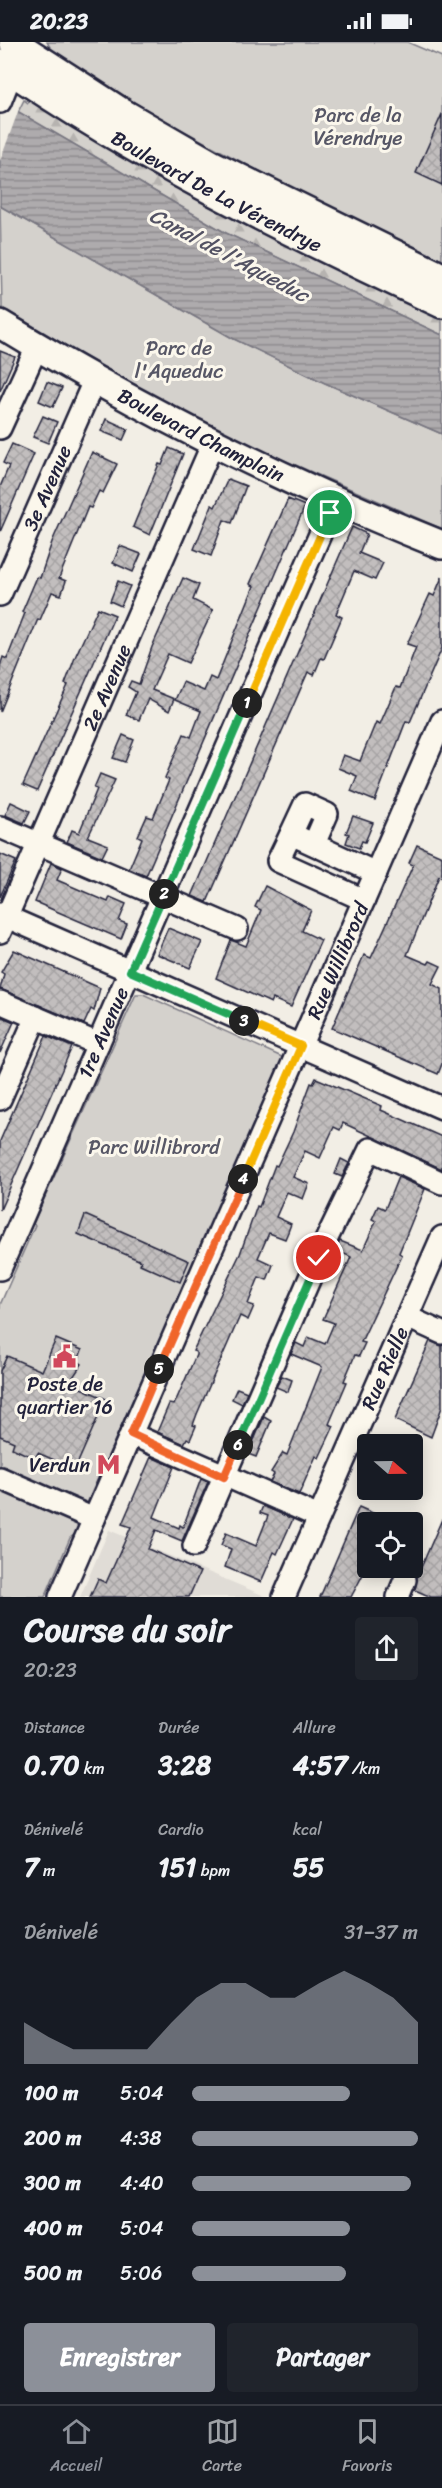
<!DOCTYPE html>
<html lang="fr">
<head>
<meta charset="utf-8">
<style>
  body { margin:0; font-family:Sriracha,sans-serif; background:#20242c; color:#f1f3f6; height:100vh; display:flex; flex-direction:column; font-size:22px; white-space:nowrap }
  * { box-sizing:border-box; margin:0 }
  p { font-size:20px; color:#9ea1a6 }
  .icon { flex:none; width:33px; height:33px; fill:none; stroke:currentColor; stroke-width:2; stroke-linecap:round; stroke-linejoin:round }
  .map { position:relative; height:1555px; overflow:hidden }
  .sheet { display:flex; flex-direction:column; background:#171b24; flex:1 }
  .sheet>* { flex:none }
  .needle { width:39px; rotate:110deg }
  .tools { position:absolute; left:357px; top:1392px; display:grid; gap:12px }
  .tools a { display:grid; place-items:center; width:66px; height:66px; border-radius:6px; background:#171b24; box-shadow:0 3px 15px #0003; font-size:30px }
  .pin { position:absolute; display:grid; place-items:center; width:51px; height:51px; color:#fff; margin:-26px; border:3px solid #fff; border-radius:50%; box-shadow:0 2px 6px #0007 }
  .km { position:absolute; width:30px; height:30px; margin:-15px; border-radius:50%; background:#222; color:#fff; font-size:16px; line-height:30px; text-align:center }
  .round { display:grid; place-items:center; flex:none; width:63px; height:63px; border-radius:6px; background:#20242c }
  .summary { display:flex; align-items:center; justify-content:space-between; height:102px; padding:0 24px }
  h1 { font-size:33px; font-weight:700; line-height:45px }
  .metrics { display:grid; grid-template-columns:repeat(3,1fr); gap:9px; height:102px; padding:6px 24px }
  .metrics div { display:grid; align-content:center }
  .metrics b { font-size:26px; font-weight:700 }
  .metrics small { font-size:16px; font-weight:400 }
  .metrics p { font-size:16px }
  .chart { height:168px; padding:12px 24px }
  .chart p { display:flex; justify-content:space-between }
  .chart svg { width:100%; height:108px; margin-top:6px; fill:#8c9099; opacity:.7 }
  .button { display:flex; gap:12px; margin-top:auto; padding:12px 24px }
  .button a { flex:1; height:69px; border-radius:6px; background:#8c9099; color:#fff; font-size:24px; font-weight:700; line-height:69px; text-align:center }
  .button a+a { background:#20242c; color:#f1f3f6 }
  ul { padding:0 24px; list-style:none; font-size:20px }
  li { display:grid; grid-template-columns:96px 72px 1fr; align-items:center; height:45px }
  li i { height:15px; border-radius:8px; background:#8c9099 }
  .status { display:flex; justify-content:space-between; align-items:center; height:42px; padding:0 30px; background:#171b24; direction:ltr }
  .status svg { height:16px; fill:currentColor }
  .tabs { display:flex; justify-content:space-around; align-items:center; height:84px; border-top:2px solid #363941; background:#171b24; font-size:16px; color:#9ea1a6 }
  .tabs a { display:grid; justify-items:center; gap:3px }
  .tabs .selected { color:#8c9099 }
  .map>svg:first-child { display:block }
  .built { fill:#e0dcd6 }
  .forest { fill:url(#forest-firs); stroke:#7b7a84; stroke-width:1.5 }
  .park { fill:#d4d1cc; stroke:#7b7a84; stroke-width:1.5 }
  .water { fill:url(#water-rules); stroke:#76747f; stroke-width:1.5 }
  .pier { fill:#f2eee5 }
  .building { fill:url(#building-cross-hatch); stroke:#22223b; stroke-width:1.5 }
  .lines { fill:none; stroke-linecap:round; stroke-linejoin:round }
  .minor-casing { stroke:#22223b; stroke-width:26 }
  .major-casing { stroke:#22223b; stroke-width:32 }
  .minor { stroke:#fbf7ec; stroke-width:21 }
  .major { stroke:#fbf7ec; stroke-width:27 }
  .split-1-casing { stroke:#fff; stroke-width:12 }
  .split-2-casing { stroke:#fff; stroke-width:12 }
  .split-3-casing { stroke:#fff; stroke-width:12 }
  .split-4-casing { stroke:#fff; stroke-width:12 }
  .split-5-casing { stroke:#fff; stroke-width:12 }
  .split-6-casing { stroke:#fff; stroke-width:12 }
  .split-7-casing { stroke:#fff; stroke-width:12 }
  .split-1 { stroke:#f5b400; stroke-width:8 }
  .split-2 { stroke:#22a559; stroke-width:8 }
  .split-3 { stroke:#22a559; stroke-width:8 }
  .split-4 { stroke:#f5b400; stroke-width:8 }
  .split-5 { stroke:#f0652b; stroke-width:8 }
  .split-6 { stroke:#f0652b; stroke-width:8 }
  .split-7 { stroke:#22a559; stroke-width:8 }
  .labels { text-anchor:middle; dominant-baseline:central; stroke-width:6; stroke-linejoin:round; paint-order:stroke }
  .park-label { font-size:20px; fill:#575766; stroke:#fbf7ec }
  .street-label { font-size:20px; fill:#22223b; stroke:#fbf7ec }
  .poi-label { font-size:20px; fill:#22223b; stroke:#fbf7ec }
  .water-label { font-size:21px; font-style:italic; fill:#535263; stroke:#fbf7ec }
</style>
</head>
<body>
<div class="status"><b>20:23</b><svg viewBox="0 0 49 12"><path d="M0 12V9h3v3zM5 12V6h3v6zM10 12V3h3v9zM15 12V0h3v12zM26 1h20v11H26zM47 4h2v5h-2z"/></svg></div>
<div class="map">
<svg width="442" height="1555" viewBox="0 0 442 1555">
  <defs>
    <pattern id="forest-firs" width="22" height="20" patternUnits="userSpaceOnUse" patternTransform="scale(1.5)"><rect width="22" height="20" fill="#d4d1cc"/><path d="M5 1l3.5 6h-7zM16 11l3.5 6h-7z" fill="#b6b3b0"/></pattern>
    <pattern id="water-rules" width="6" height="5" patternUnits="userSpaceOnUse" patternTransform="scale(1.5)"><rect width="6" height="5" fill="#aeabad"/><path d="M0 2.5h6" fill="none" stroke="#8d8b8e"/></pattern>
    <pattern id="building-cross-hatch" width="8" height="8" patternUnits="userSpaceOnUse" patternTransform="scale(1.5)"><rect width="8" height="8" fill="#c2bebe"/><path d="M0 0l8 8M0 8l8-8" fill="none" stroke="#a6a3a4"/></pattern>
  </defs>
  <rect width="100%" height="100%" fill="#f2eee5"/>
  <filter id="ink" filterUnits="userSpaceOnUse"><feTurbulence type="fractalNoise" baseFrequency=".0167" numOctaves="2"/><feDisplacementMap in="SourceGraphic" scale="12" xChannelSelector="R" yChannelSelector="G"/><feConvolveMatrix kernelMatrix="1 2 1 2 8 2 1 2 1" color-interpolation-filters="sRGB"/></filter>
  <g filter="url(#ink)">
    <polygon class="built" points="109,1488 267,1555 80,1555"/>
    <polygon class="forest" points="31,57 102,103 218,168 442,276 442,293 226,191 18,70 24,58 28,61"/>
    <g class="park">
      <path d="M47,0h360l35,15v203c-115,-54 -229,-109 -337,-175 -17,-11 -49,-24 -58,-43z"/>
      <path d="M0,164l234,133 91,44 117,51v95c-75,-34 -151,-64 -225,-100 -74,-37 -144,-80 -215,-121z"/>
      <polygon points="136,952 143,952 284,1016 87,1461 88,1466 75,1492 70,1496 45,1555 0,1555 0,1263 35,1183 33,1182"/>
    </g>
    <polygon class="water" points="0,59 226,191 442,293 442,392 325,341 234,297 0,164"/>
    <polygon class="pier" points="0,56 19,67 0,119"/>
    <g class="building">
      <polygon points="442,72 442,143 416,131"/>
      <polygon points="0,309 15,315 0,349"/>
      <polygon points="47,340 62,346 53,365 39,359"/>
      <polygon points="43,374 57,380 48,401 33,395"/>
      <polygon points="106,377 128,387 123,398 101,389"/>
      <polygon points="12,402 34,412 0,490 0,445 9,424 3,421"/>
      <polygon points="169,406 183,412 150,493 133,485 159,422 162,423"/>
      <polygon points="92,410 117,422 103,451 99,449 91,466 88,465 59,536 66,539 61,553 52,550 40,578 38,577 0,670 0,624 3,615 7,617 25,571 22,570 37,535 40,536 52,500"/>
      <polygon points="228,437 246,444 232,481 224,478 211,514 194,507 212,463 215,465"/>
      <polygon points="288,457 305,464 146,834 129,827 142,796 138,794 147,774 153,776 169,738 165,736 184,692 191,695 201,669 175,658 183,640 204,649 210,635 216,638 254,544 250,542"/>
      <polygon points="352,485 367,492 359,511 383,521 375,538 354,529 336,572 342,575 324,617 321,616 314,633 308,630 207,860 192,854"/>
      <polygon points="120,504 141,512 133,530 113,521"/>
      <polygon points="442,535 442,606 410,680 406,679 375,759 351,749 357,734 338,726 343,713 360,719 376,680 380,682 396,645 400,646 416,605 407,602 430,552 434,554"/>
      <polygon points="183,536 199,543 193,558 213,568 188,621 168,612 152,648 174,657 169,669 148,657 139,678 126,673 136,650 128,645 131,639 139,642 152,605"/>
      <polygon points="118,539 130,544 121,564 110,559"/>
      <polygon points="98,566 115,573 37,749 23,743 68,643 65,642 76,613"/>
      <polygon points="123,693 134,698 125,720 113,716"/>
      <polygon points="100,732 115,738 88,795 108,803 102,815 67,800 72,788 79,791 97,747 94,746"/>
      <polygon points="11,760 30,769 24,781 5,773"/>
      <polygon points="353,774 373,781 365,800 362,799 359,806 346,801 349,792 346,791"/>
      <polygon points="417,803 442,814 442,836 439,834 407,913 428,922 430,919 441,924 432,942 442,947 442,1022 438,1032 332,986 364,913 371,916 401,850 413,823 409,821"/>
      <polygon points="0,812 16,819 0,855"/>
      <polygon points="51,821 62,826 57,838 108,860 110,855 126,862 119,879 127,882 121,897 35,860"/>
      <polygon points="265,844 311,868 302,889 321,898 291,965 273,957 271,961 216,936 231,898 246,904 261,868 255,865"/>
      <polygon points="168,886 202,900 190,926 157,912"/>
      <polygon points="14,908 100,946 94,969 91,967 84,982 0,947 4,932 1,930"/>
      <polygon points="0,974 14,980 0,1011"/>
      <polygon points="46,994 72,1005 0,1168 0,1099"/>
      <polygon points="316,1036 382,1064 381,1068 442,1095 442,1127 343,1081 340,1088 334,1085 320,1116 305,1109 293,1135 309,1142 306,1149 303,1157 287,1150 276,1175 291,1182 288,1190 285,1197 269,1191 258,1216 273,1223 267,1238 259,1235 248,1262 254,1264 248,1278 240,1274 197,1372 193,1383 196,1384 190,1398 187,1396 184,1402 157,1390 169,1362 174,1363 196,1313 196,1310 193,1309 240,1212 257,1164 259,1165 275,1123 277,1124 293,1090 311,1041 313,1042"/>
      <polygon points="341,1117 349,1121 342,1135 335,1132"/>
      <polygon points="398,1135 425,1147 399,1211 402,1213 361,1300 365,1301 359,1314 355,1313 344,1339 347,1340 329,1382 334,1384 319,1416 316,1414 299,1452 270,1440 274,1432 271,1430 283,1411 287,1413 322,1325 291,1312 296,1301 304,1305 308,1295 325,1302 334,1281 323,1277 351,1215 336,1208 340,1199 363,1208 376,1179 372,1177 378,1164 385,1167"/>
      <polygon points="85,1173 189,1219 180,1240 140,1222 141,1219 78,1192"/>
      <polygon points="56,1297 82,1308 78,1319 82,1322 69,1341 106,1357 75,1427 38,1411 35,1416 23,1411 12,1406 14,1400 0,1394 0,1329 7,1314 42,1329"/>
      <polygon points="430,1299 442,1304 442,1365 431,1395 395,1378"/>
      <polygon points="282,1334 292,1338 288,1350 276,1345"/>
      <polygon points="237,1346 247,1350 242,1362 232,1357"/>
      <polygon points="264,1375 271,1379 256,1415 248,1412"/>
      <polygon points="151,1415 174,1425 154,1475 179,1486 180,1483 183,1485 201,1437 208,1440 182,1499 156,1488 148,1507 200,1530 189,1555 90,1555 98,1537 106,1541 131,1485 122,1482"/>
      <polygon points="263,1464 293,1477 277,1512 274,1510 261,1540 225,1525 231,1507 221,1503 226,1491 256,1504 268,1474 260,1471"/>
      <polygon points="359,1465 393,1480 368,1480 368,1523 351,1555 320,1555"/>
      <polygon points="442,1477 442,1555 431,1555 415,1548 417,1535"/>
    </g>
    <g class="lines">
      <defs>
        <g id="minor">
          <polyline points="0,60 17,17"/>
          <polyline points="0,386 37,305"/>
          <path id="s1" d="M0,553l94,-214"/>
          <polyline points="0,785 237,887"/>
          <polyline points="291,792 278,819 364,858"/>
          <polyline points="314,802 327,772 305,762 291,792 376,831"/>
          <polyline points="0,872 442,1066"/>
          <path id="s2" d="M0,890l213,-489"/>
          <polyline points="0,960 98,1002"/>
          <polyline points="0,1057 36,975"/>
          <path id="s3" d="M0,1227l335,-769"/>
          <polyline points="407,1275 442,1291"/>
          <polyline points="131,1392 319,1475"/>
          <polyline points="0,1436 94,1477"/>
          <polyline points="194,1504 328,1194 370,1107 442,1141"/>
          <path id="s4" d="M60,1555l382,-876"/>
          <path id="s5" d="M284,1555l158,-360"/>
          <polyline points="398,1555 405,1538"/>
        </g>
        <g id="major">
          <polyline points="13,0 123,71 213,123 442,235"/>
          <path id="s6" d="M0,21c139,96 289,170 442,241"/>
          <path id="s7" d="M0,282c141,86 288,160 442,221"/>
        </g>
      </defs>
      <use href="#minor" class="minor-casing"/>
      <use href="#major" class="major-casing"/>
      <use href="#minor" class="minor"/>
      <use href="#major" class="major"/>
    </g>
  </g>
  <g class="lines" filter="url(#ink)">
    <defs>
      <polyline id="split-1" points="247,661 330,471"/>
      <polyline id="split-2" points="164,852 247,661"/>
      <polyline id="split-3" points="164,852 130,929 244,979"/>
      <polyline id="split-4" points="243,1137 301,1004 244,979"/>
      <polyline id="split-5" points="159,1327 243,1137"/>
      <polyline id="split-6" points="159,1327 131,1392 224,1435 238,1403"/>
      <polyline id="split-7" points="238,1403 319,1216"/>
    </defs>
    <use href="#split-1" class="split-1-casing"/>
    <use href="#split-2" class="split-2-casing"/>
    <use href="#split-3" class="split-3-casing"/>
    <use href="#split-4" class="split-4-casing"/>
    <use href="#split-5" class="split-5-casing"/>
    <use href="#split-6" class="split-6-casing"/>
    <use href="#split-7" class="split-7-casing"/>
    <use href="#split-1" class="split-1"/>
    <use href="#split-2" class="split-2"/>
    <use href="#split-3" class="split-3"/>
    <use href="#split-4" class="split-4"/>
    <use href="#split-5" class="split-5"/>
    <use href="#split-6" class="split-6"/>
    <use href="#split-7" class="split-7"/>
  </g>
  <defs>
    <symbol id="civic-bare" viewBox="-9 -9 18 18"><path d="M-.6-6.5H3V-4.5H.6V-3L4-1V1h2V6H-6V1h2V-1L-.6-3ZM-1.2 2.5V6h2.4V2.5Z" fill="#d1495b" stroke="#fbf7ec" stroke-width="2.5" paint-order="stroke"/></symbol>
    <symbol id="metro-bare" viewBox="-9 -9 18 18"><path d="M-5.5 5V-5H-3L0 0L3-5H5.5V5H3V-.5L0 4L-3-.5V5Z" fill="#d1495b" stroke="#fbf7ec" stroke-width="2.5" paint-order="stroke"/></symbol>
  </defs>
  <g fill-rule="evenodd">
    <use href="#civic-bare" x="48" y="1298" width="33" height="33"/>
    <use href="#metro-bare" x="92" y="1406" width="33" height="33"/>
  </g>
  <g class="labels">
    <g class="park-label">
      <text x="358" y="73">Parc de la<tspan x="358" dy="23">Vérendrye</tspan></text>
      <text x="179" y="306">Parc de<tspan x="179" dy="23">l'Aqueduc</tspan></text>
      <text x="154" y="1105">Parc Willibrord</text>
    </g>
    <g class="street-label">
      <text stroke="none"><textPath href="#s6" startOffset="252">Boulevard De La Vérendrye</textPath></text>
      <text stroke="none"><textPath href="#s7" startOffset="230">Boulevard Champlain</textPath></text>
      <text stroke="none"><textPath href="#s1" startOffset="117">3e Avenue</textPath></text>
      <text stroke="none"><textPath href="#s2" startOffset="267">2e Avenue</textPath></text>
      <text stroke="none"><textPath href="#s4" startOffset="694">Rue Willibrord</textPath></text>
      <text stroke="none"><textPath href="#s3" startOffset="258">1re Avenue</textPath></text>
      <text stroke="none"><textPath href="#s5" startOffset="250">Rue Rielle</textPath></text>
    </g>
    <g class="poi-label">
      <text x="65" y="1342">Poste de<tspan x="65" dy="23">quartier 16</tspan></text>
      <text x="90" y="1423" text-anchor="end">Verdun</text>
    </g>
    <g class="water-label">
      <text transform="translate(229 213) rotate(28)">Canal de l'Aqueduc</text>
    </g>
  </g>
</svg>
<div class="tools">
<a><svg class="needle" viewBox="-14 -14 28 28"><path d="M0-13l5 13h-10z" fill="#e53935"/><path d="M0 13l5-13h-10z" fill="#9ea1a6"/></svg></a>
<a><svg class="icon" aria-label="locate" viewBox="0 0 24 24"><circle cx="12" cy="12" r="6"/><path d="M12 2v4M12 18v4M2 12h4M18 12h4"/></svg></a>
</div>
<div class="pin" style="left:330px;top:471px;background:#1e9e55"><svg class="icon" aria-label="arrive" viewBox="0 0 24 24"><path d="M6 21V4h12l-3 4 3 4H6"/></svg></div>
<div class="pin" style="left:319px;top:1216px;background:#d93025"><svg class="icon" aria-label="check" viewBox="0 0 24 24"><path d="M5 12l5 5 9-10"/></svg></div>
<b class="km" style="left:247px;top:661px">1</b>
<b class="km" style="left:164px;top:852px">2</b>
<b class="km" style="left:244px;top:979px">3</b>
<b class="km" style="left:243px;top:1137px">4</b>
<b class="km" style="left:159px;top:1327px">5</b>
<b class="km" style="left:238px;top:1403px">6</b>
</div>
<section class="sheet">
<div class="summary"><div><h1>Course du soir</h1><p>20:23</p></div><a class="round"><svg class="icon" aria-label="share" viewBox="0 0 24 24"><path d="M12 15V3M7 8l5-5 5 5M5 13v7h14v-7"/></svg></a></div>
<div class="metrics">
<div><p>Distance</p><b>0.70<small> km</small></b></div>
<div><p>Durée</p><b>3:28</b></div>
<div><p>Allure</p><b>4:57<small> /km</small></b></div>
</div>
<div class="metrics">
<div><p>Dénivelé</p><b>7<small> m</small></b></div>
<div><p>Cardio</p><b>151<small> bpm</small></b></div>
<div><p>kcal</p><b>55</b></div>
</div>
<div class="chart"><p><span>Dénivelé</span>31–37 m</p>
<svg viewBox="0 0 160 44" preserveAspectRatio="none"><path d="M0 44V27L10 33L20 38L30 38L40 38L50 38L60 27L70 17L80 11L90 11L100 17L110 17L120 11L130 6L140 11L150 17L160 27V44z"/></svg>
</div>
<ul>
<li><b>100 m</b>5:04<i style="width:70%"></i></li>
<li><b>200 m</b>4:38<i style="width:100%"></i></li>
<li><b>300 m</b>4:40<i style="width:97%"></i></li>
<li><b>400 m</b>5:04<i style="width:70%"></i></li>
<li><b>500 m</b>5:06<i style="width:68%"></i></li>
</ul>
<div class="button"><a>Enregistrer</a><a>Partager</a></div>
</section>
<nav class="tabs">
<a class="selected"><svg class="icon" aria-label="home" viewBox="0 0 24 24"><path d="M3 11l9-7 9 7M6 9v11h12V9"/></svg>Accueil</a>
<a><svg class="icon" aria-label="map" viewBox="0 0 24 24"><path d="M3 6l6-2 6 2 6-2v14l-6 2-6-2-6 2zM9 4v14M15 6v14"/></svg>Carte</a>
<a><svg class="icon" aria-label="saved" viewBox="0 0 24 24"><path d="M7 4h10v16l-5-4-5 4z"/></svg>Favoris</a>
</nav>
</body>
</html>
